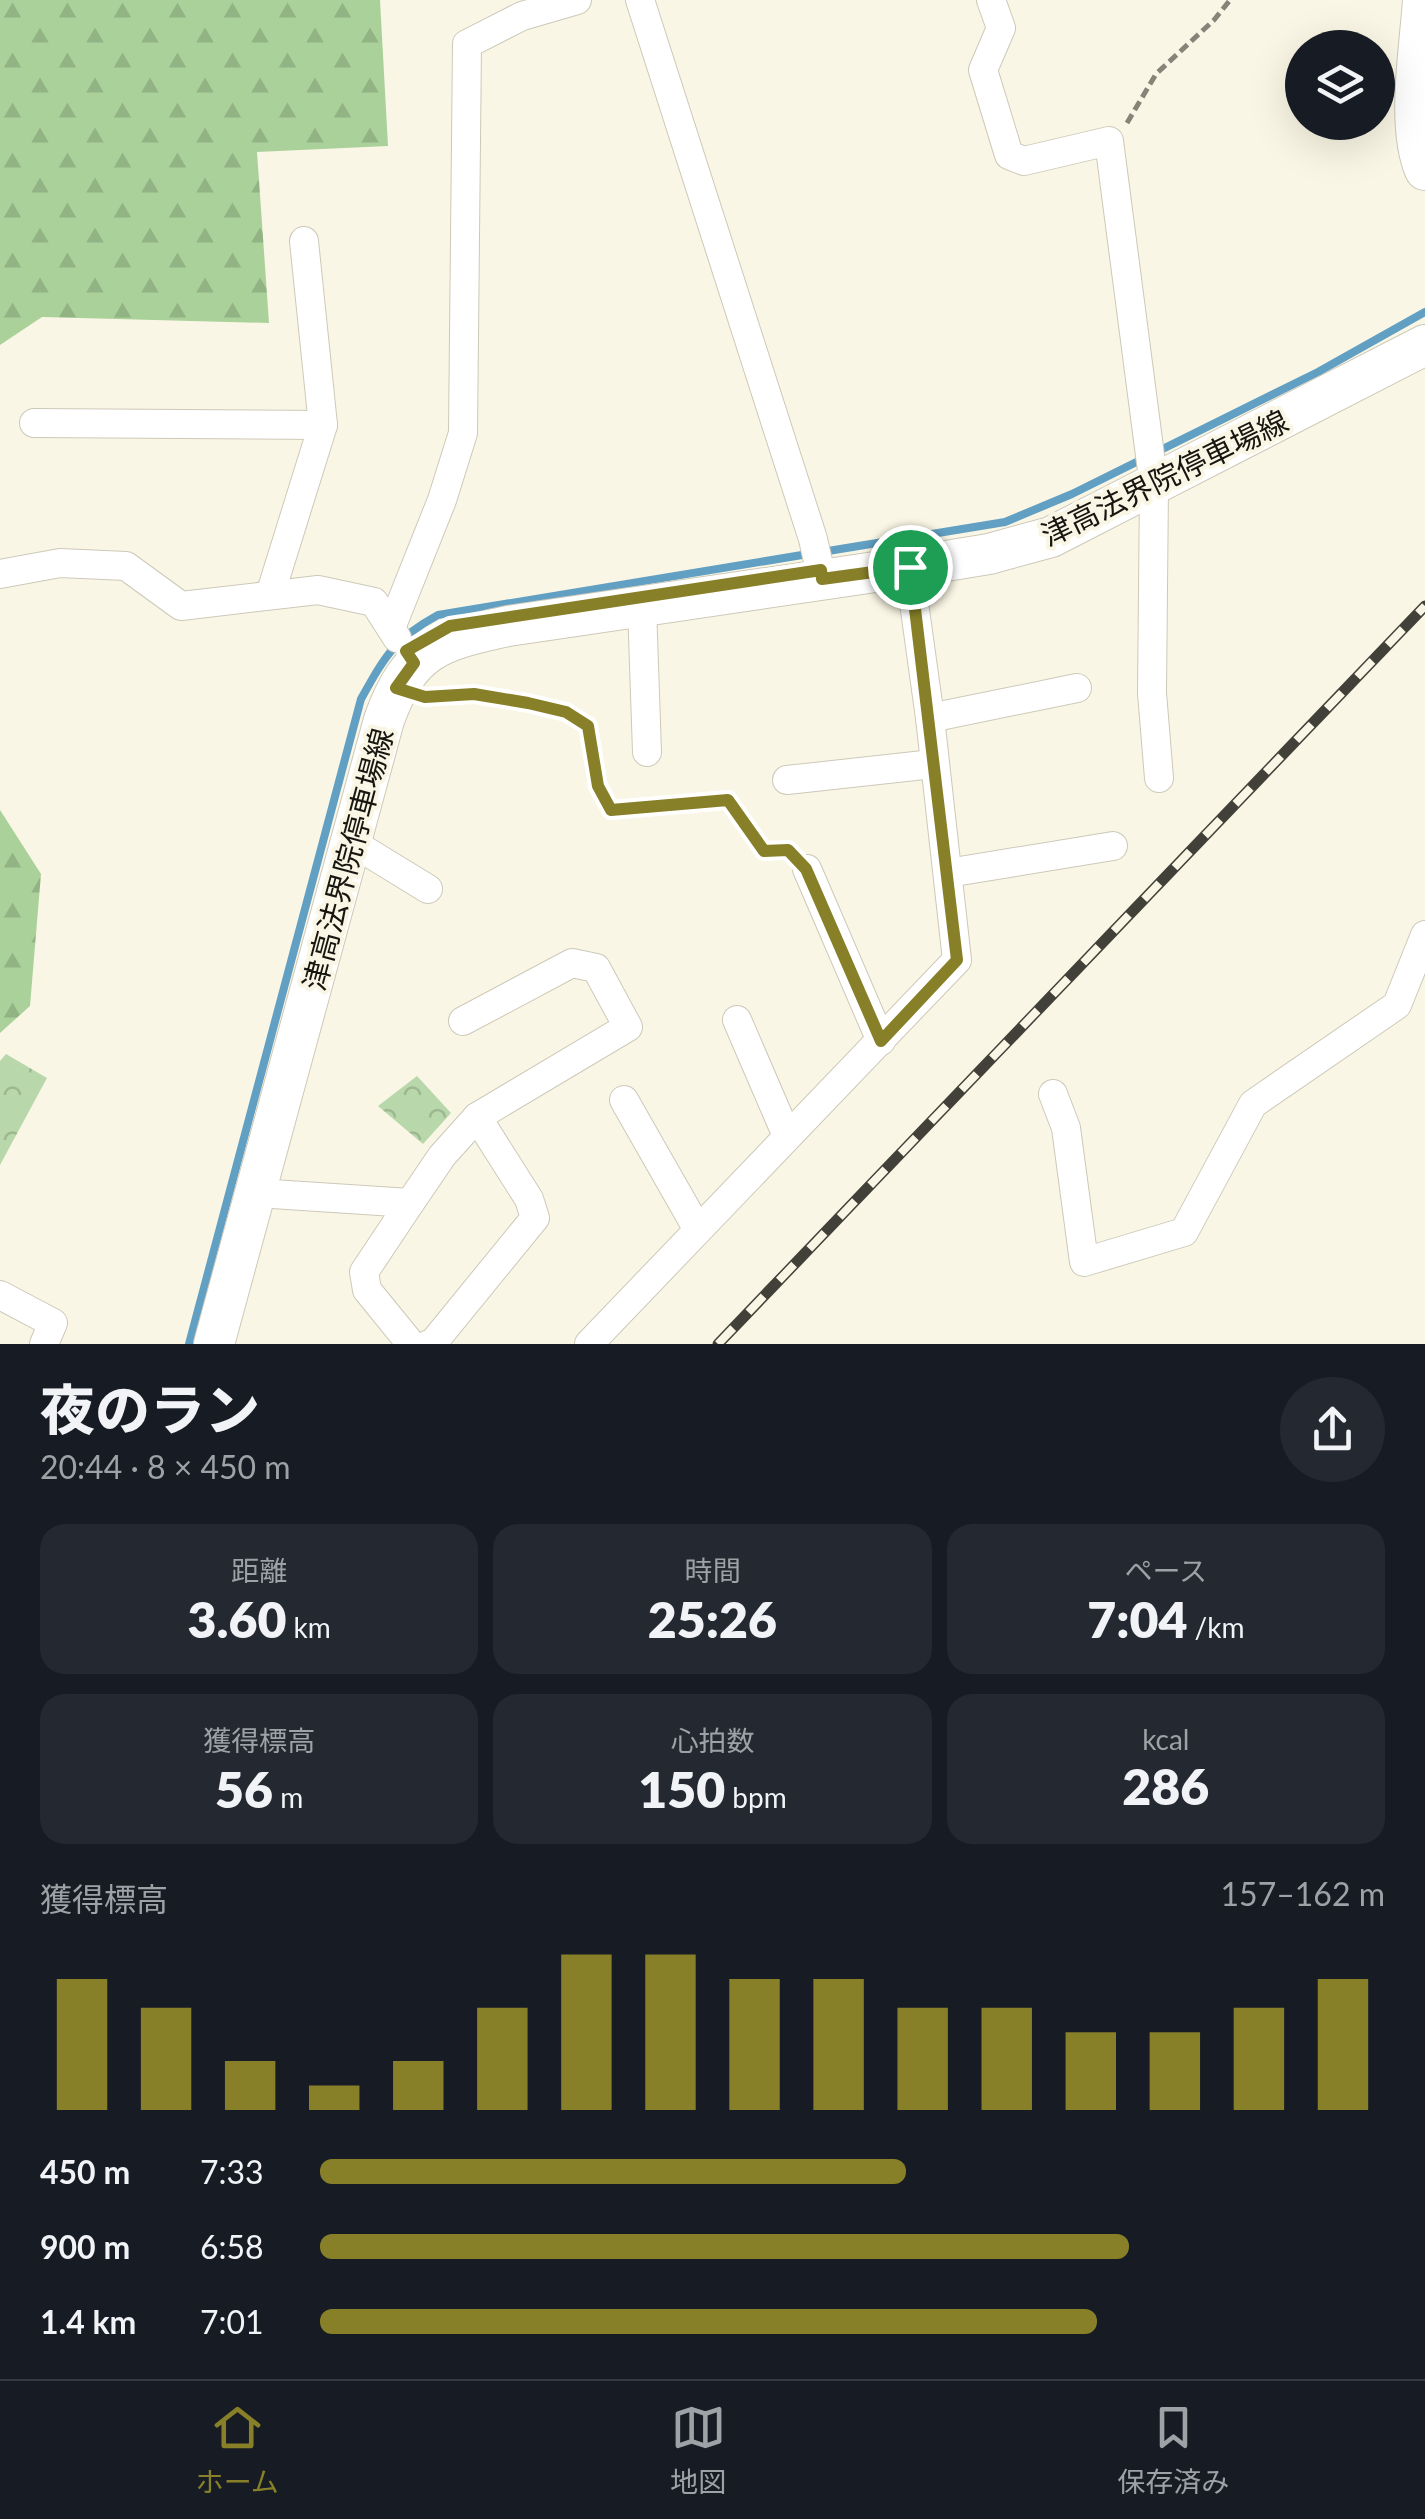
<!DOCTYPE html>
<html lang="ja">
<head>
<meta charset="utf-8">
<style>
  body { margin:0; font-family:Lato,"Noto Sans JP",sans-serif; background:#242831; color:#f1f3f6; height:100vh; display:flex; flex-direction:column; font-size:38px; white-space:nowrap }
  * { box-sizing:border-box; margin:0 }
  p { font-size:32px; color:#9ea1a6 }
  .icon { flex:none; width:55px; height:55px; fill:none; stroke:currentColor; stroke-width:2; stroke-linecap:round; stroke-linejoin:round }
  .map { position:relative; height:1344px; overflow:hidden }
  .panel { display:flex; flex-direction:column; background:#171b24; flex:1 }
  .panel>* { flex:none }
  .fabs { position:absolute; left:1285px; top:30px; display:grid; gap:20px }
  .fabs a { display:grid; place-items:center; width:110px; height:110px; border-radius:50%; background:#171b24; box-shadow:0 10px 40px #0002; font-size:50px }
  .pin { position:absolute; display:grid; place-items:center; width:85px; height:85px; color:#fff; margin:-42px; border:5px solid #fff; border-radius:50%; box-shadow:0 2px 10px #0007 }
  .round { display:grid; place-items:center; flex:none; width:105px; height:105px; border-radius:52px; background:#242831 }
  .overview { display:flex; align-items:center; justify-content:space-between; height:170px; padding:0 40px }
  h1 { font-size:55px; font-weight:800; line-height:75px }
  .metrics { display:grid; grid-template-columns:repeat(3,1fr); gap:15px; height:170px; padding:10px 40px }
  .metrics div { display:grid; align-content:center; border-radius:25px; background:#242831; text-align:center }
  .metrics b { font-size:50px; font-weight:800 }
  .metrics small { font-size:28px; font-weight:400 }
  .metrics p { font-size:28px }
  .chart { height:280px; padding:20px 40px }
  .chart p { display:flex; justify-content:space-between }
  .chart svg { width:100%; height:180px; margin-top:10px; stroke:#888028; stroke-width:6 }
  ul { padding:0 40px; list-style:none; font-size:32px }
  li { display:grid; grid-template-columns:160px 120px 1fr; align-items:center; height:75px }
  li i { height:25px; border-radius:12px; background:#888028 }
  .menu { display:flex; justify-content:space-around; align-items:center; height:140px; border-top:2px solid #363941; background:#171b24; font-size:28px; color:#9ea1a6 }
  .menu a { display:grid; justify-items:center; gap:5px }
  .menu .current { color:#888028 }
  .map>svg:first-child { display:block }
  .forest { fill:url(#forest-firs) }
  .park { fill:url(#park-crowns) }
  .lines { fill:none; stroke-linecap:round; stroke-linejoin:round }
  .stream { stroke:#619fc3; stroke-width:8 }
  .street-casing { stroke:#cdc9b9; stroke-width:30 }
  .secondary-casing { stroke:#cdc9b9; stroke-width:42 }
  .path { stroke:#868478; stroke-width:5; stroke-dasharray:10 5; stroke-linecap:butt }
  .street { stroke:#fff; stroke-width:28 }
  .secondary { stroke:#fff; stroke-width:40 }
  .rail-casing { stroke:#424139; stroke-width:11 }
  .rail { stroke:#faf6e5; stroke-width:8; stroke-dasharray:22; stroke-linecap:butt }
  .route-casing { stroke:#fff; stroke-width:20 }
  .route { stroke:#888028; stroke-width:12 }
  .labels { text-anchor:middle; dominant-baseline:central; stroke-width:8; stroke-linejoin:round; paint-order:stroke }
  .street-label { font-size:30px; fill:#171610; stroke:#faf6e5 }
</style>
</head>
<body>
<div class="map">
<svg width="1425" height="1344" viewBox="0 0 1425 1344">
  <defs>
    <pattern id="forest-firs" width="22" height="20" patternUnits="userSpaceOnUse" patternTransform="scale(2.5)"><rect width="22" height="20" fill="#abd19b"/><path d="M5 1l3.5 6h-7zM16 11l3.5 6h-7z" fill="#92b384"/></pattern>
    <pattern id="park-crowns" width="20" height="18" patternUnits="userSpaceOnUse" patternTransform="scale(2.5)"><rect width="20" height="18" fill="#b8d7aa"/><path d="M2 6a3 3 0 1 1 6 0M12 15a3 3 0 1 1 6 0" fill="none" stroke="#9db891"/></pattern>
  </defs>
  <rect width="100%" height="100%" fill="#faf6e5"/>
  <g class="forest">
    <polygon points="0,0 380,0 388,146 257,152 269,323 42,317 0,345"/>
    <polygon points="0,810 41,874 30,1006 0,1033"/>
  </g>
  <g class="park">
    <polygon points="6,1054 47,1078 0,1165 0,1061"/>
    <polygon points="417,1076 451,1113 423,1144 378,1106"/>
  </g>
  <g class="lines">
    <g class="stream">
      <polyline points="822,552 1005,522 1072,494 1318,372 1425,312"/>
      <path d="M189,1344l172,-645c24,-43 33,-60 77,-84l370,-61"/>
    </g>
    <defs>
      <g id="street">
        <polyline points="640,0 813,539 822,579"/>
        <polyline points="991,0 1001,28 983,70 1009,155 1024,161 1109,141 1154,486 1152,693 1159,778"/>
        <polyline points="34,423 323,425"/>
        <polyline points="0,574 60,563 126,566 181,606 318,590 374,602 397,638"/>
        <polyline points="270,595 323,425 304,241"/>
        <polyline points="642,607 647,752"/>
        <polyline points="391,628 442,500 463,433 467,44 522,16 577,0"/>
        <polyline points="930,718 1077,688"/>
        <polyline points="787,780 933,764"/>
        <polyline points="353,843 428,889"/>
        <polyline points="807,869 881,1041"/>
        <polyline points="948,873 1113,846"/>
        <polyline points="737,1020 787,1136"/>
        <polyline points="1053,1094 1066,1128 1084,1262 1184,1232 1253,1104 1397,1005 1425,935"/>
        <polyline points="624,1100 697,1228"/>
        <polyline points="257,1193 410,1203 364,1272 367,1290 411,1344"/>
        <polyline points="410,1203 442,1156 477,1117"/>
        <polyline points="0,1295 53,1323 44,1344"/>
        <polyline points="429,1344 433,1343 535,1218 529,1199 477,1117 628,1027 596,968 572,963 463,1021"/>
        <polyline points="589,1344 957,960 930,718 909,567"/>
      </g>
      <g id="secondary">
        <path d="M1423,0c-3,47 -17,127 2,170"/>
        <path d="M214,1344l170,-624c26,-72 55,-79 124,-94l401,-59 80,-13 62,-17 374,-192"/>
      </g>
    </defs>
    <use href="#street" class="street-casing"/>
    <use href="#secondary" class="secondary-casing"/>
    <g class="path">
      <polyline points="1127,123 1156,74 1214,20 1230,0"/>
      <path d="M432,697c52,-4 111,0 155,29l11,60 13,24 118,-10 35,51 24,-1"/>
    </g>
    <use href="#street" class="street"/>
    <use href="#secondary" class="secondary"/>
    <defs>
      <polyline id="rail" points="718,1344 1425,606"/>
    </defs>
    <use href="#rail" class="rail-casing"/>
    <use href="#rail" class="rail"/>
  </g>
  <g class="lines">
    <defs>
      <polygon id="route" points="910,567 957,960 881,1041 806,869 788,850 764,851 728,800 611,810 598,786 588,726 566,712 528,703 474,694 425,697 396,688 414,663 406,651 450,626 821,570 822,579"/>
    </defs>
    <use href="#route" class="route-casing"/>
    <use href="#route" class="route"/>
  </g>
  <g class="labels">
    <g class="street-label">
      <text transform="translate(1164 477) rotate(-26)">津高法界院停車場線</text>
      <text transform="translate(347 859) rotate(-75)">津高法界院停車場線</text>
    </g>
  </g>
</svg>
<div class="fabs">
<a><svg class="icon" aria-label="layers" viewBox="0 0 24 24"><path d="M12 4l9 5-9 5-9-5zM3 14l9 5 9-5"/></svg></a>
</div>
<div class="pin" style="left:910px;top:567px;background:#1e9e55"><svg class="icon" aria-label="arrive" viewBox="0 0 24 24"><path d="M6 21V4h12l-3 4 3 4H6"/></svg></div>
</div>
<section class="panel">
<div class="overview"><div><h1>夜のラン</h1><p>20:44 · 8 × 450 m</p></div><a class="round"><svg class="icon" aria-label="share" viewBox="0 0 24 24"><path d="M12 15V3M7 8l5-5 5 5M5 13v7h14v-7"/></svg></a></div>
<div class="metrics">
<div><p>距離</p><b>3.60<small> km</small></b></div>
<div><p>時間</p><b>25:26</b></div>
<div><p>ペース</p><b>7:04<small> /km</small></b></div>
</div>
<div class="metrics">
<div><p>獲得標高</p><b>56<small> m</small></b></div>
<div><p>心拍数</p><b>150<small> bpm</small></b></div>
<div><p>kcal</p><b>286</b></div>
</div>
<div class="chart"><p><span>獲得標高</span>157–162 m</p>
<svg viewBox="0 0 160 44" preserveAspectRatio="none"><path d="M5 44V12M15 44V19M25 44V32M35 44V38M45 44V32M55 44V19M65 44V6M75 44V6M85 44V12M95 44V12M105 44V19M115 44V19M125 44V25M135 44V25M145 44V19M155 44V12"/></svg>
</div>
<ul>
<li><b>450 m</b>7:33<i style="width:55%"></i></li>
<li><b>900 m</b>6:58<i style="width:76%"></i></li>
<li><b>1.4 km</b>7:01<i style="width:73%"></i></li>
</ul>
</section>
<nav class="menu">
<a class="current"><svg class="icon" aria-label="home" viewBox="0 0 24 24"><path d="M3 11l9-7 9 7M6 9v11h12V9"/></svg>ホーム</a>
<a><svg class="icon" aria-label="map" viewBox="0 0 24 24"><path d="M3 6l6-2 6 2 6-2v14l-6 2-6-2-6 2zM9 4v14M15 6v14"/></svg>地図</a>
<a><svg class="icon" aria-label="saved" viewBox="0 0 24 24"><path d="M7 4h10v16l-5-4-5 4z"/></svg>保存済み</a>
</nav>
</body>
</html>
